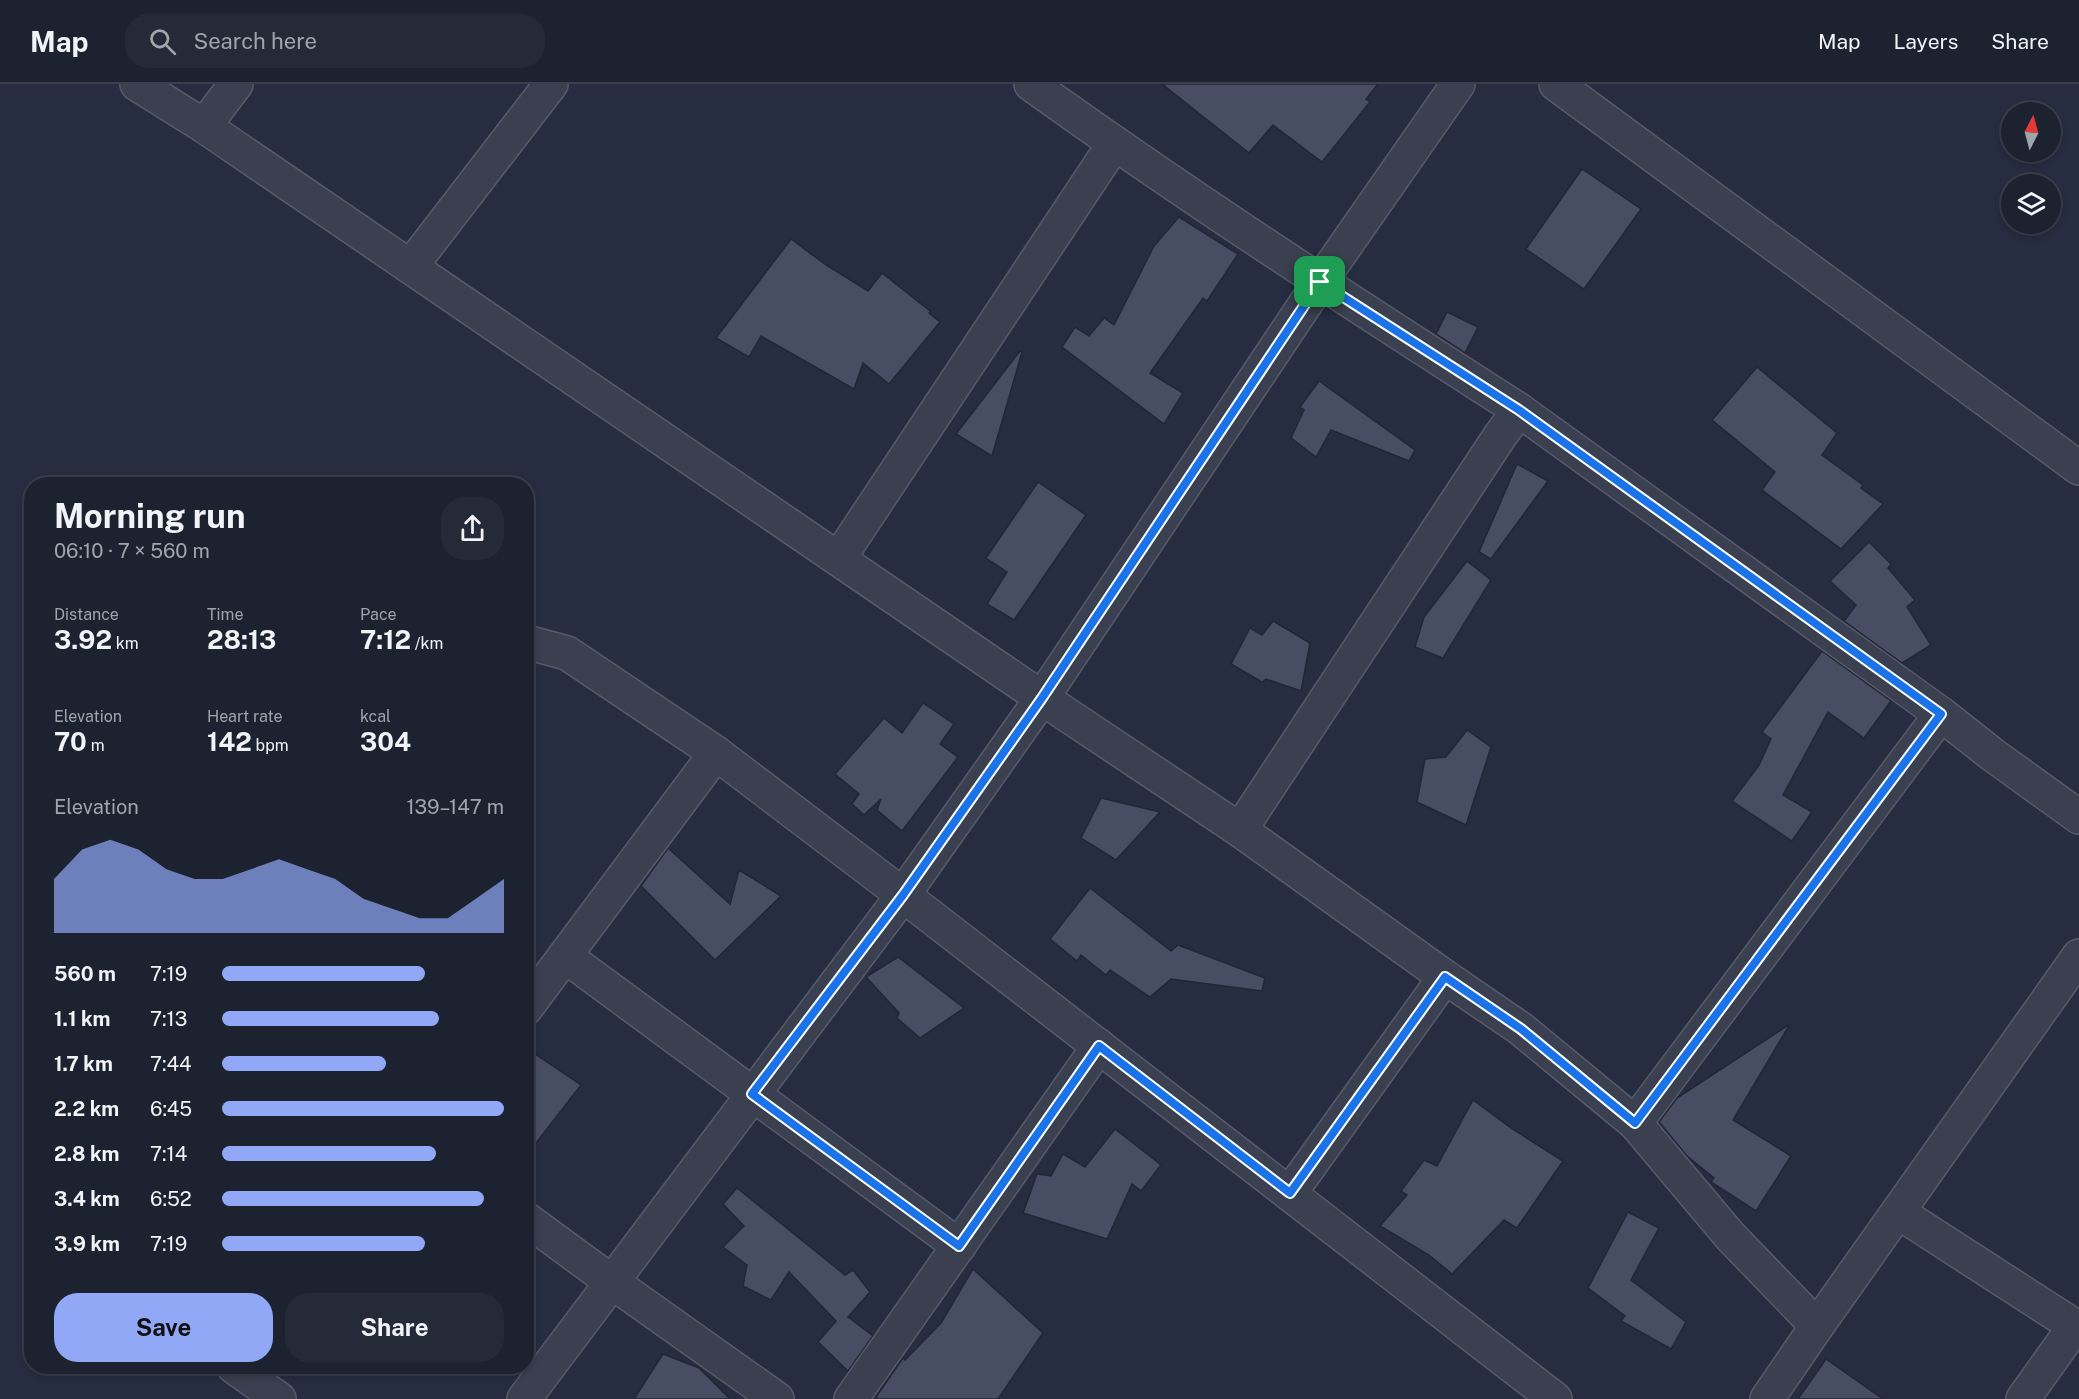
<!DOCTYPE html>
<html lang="en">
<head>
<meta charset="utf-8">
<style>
  body { margin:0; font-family:"Public Sans",sans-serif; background:#252a38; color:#f1f3f6; height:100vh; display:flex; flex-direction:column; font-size:22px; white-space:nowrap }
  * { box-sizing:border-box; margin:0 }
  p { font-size:20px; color:#a0a4ab }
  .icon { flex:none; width:33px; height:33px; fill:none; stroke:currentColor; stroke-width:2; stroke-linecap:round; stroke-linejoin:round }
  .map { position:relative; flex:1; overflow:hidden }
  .panel { position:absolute; left:24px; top:393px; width:510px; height:897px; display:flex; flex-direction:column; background:#1c2230; border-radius:24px; box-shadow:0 3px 9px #0003,0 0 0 2px #3a3f4c }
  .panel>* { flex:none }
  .needle { width:39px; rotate:6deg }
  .buttons { position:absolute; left:2001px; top:18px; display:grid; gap:12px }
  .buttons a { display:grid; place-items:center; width:60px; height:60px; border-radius:50%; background:#1c2230; box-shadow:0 3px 9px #0003,0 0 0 2px #3a3f4c; font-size:30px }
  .pin { position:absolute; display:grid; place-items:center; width:51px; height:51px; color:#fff; margin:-26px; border-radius:12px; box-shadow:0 3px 9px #0006 }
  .round { display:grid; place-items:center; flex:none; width:63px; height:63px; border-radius:24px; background:#252a38 }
  .headline { display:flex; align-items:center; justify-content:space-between; height:102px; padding:0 30px }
  h1 { font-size:33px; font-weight:700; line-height:45px }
  .figures { display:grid; grid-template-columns:repeat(3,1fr); gap:9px; height:102px; padding:6px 30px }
  .figures div { display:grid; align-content:center }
  .figures b { font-size:26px; font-weight:700 }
  .figures small { font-size:16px; font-weight:400 }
  .figures p { font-size:16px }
  .chart { height:168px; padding:12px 30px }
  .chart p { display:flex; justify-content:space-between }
  .chart svg { width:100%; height:108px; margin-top:6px; fill:#90a8f6; opacity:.7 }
  .cta { display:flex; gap:12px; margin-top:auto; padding:12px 30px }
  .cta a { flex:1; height:69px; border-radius:24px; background:#90a8f6; color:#111; font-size:24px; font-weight:700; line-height:69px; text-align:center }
  .cta a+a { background:#252a38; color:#f1f3f6 }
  ul { padding:0 30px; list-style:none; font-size:20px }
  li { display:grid; grid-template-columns:96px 72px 1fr; align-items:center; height:45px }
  li i { height:15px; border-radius:8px; background:#90a8f6 }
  header { display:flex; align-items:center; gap:36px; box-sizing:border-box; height:84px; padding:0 30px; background:#1c2230; border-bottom:2px solid #3a3f4c }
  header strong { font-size:28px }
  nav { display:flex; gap:33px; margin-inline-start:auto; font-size:21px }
  .search { width:420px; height:54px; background:#252a38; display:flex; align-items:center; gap:15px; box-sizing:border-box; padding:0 21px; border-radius:24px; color:#a0a4ab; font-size:22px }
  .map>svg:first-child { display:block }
  .building { fill:#474e64; stroke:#212737; stroke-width:1.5 }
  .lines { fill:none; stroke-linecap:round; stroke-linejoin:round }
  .minor-casing { stroke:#555b6a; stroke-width:36 }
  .minor { stroke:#3a4050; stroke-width:33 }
  .route-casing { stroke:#fff; stroke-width:12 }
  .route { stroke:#1a73e8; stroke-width:8 }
</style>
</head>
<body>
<header>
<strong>Map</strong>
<div class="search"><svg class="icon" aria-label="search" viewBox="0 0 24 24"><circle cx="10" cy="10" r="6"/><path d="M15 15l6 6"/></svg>Search here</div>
<nav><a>Map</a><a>Layers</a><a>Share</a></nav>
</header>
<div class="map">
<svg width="2079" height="1315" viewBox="0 0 2079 1315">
  <rect width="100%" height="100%" fill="#262d40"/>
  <g class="building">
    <polygon points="1162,0 1378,0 1366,15 1370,18 1322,78 1273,41 1249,69"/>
    <polygon points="1582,85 1641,125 1584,205 1526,165"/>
    <polygon points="1179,133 1238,170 1207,217 1203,214 1150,289 1183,309 1164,340 1062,263 1075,243 1089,252 1104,234 1114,241 1154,162"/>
    <polygon points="791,155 826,181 868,207 882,189 930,227 929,229 940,238 889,300 863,279 854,305 761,252 749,273 716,254"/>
    <polygon points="1447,228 1478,243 1465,269 1436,250"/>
    <polygon points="1020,267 1022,268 992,372 956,350"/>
    <polygon points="1757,283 1837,349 1822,371 1863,401 1861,404 1883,420 1841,465 1762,406 1775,388 1712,336"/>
    <polygon points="1319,297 1415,366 1409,377 1331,346 1316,373 1291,354 1304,326 1300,323"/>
    <polygon points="1517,380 1548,397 1491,475 1479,468"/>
    <polygon points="1038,398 1086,431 1014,536 987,520 1007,488 986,474"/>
    <polygon points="1869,458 1891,480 1888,484 1915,516 1907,523 1931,561 1902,579 1844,537 1856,521 1830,497"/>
    <polygon points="1467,477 1491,496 1443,574 1415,563 1424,533"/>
    <polygon points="1273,537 1310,559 1301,607 1266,595 1262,598 1231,580 1250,544 1262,551"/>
    <polygon points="1822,567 1891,617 1864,654 1828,628 1783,711 1812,728 1792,757 1732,717 1759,681 1771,655 1762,648"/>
    <polygon points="923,619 954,640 940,660 958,673 902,747 877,726 881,715 864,731 852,720 859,710 835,690 884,634 902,649"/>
    <polygon points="1467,646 1491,663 1466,741 1417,718 1425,675 1446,673"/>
    <polygon points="1101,714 1160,728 1116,776 1081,754"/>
    <polygon points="668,764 730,820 739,786 781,812 715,876 641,802"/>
    <polygon points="1090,804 1171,867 1178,861 1265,894 1262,907 1171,895 1150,913 1110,886 1106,891 1081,871 1077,877 1050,855"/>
    <polygon points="898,873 964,924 920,954 897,934 899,929 866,893"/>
    <polygon points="1790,940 1733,1036 1791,1072 1756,1127 1711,1098 1714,1094 1687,1072 1659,1038 1677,1014"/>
    <polygon points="526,964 581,1001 526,1072"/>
    <polygon points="1473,1016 1511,1044 1563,1077 1517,1144 1504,1136 1452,1190 1429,1171 1380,1142 1407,1111 1401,1107 1424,1076 1437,1082"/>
    <polygon points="1115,1045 1161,1081 1141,1107 1132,1100 1107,1155 1023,1129 1037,1090 1051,1092 1063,1070 1085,1083"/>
    <polygon points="737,1104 845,1191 853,1186 870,1208 848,1233 873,1252 848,1287 818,1258 836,1237 789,1188 771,1216 743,1202 747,1181 723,1163 744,1142 723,1120"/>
    <polygon points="1628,1128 1659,1144 1631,1196 1686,1238 1671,1265 1621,1237 1625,1232 1588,1204"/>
    <polygon points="973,1185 1043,1249 998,1315 878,1315 876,1313 903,1274 905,1276 941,1239"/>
    <polygon points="663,1270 699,1284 730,1315 634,1315"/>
    <polygon points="1826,1275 1883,1315 1798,1315"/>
  </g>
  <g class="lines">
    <defs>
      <g id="minor">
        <polyline points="137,0 204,42 1042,614 1240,746 1445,893 1521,945 1635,1039 1730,1152 1817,1242"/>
        <path d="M1031,0c159,114 323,220 488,326l-19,26 -260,394"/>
        <polyline points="1556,0 2079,384"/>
        <polyline points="204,42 236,0"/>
        <polyline points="411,182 551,0"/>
        <polyline points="1519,326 1941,630"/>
        <polyline points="839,474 1114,60"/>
        <polyline points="526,558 567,569 716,669 903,811 1555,1315"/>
        <polyline points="565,872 959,1162"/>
        <polyline points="526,924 716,669"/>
        <polyline points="1635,1039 1941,630 1993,671 2079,733"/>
        <polyline points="1290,1109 1445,893"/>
        <polyline points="1898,1128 2079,1245"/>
        <polyline points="526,1135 612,1198 777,1315"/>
        <polyline points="233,1282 279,1315"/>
        <polyline points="524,1315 903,811 1042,614 1320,198 1458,0"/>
        <polyline points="851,1315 1099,962"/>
        <polyline points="1767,1315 1817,1242 2079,872"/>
        <polyline points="2023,1315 2075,1242"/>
      </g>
    </defs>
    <use href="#minor" class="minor-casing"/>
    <use href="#minor" class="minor"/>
  </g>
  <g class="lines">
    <defs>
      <polygon id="route" points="1320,198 1519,326 1941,630 1635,1039 1521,945 1445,893 1290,1109 1099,962 959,1162 752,1010 903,811 1042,614"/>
    </defs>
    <use href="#route" class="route-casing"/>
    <use href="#route" class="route"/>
  </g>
</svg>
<div class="buttons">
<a><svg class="needle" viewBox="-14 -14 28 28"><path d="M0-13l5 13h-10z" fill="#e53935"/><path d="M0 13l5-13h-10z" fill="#a0a4ab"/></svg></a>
<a><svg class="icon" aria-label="layers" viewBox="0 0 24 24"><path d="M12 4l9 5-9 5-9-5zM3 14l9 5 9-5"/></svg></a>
</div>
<div class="pin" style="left:1320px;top:198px;background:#1e9e55"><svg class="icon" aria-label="arrive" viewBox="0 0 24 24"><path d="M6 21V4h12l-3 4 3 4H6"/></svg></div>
<section class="panel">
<div class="headline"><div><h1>Morning run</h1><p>06:10 · 7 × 560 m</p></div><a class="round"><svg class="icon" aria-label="share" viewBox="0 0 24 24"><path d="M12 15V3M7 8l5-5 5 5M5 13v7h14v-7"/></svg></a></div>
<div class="figures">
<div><p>Distance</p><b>3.92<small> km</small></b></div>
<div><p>Time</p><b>28:13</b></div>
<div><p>Pace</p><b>7:12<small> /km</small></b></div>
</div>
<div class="figures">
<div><p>Elevation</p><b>70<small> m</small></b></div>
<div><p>Heart rate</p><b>142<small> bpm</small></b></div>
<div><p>kcal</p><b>304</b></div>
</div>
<div class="chart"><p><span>Elevation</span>139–147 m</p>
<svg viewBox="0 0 160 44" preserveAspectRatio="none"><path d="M0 44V22L10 10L20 6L30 10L40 18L50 22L60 22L70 18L80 14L90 18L100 22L110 30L120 34L130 38L140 38L150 30L160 22V44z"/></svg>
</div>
<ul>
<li><b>560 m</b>7:19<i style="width:72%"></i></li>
<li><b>1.1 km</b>7:13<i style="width:77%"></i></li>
<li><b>1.7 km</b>7:44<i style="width:58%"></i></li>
<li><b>2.2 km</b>6:45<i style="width:100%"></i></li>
<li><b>2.8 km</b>7:14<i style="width:76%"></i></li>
<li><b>3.4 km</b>6:52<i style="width:93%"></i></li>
<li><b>3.9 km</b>7:19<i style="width:72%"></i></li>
</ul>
<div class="cta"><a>Save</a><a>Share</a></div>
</section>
</div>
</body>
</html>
